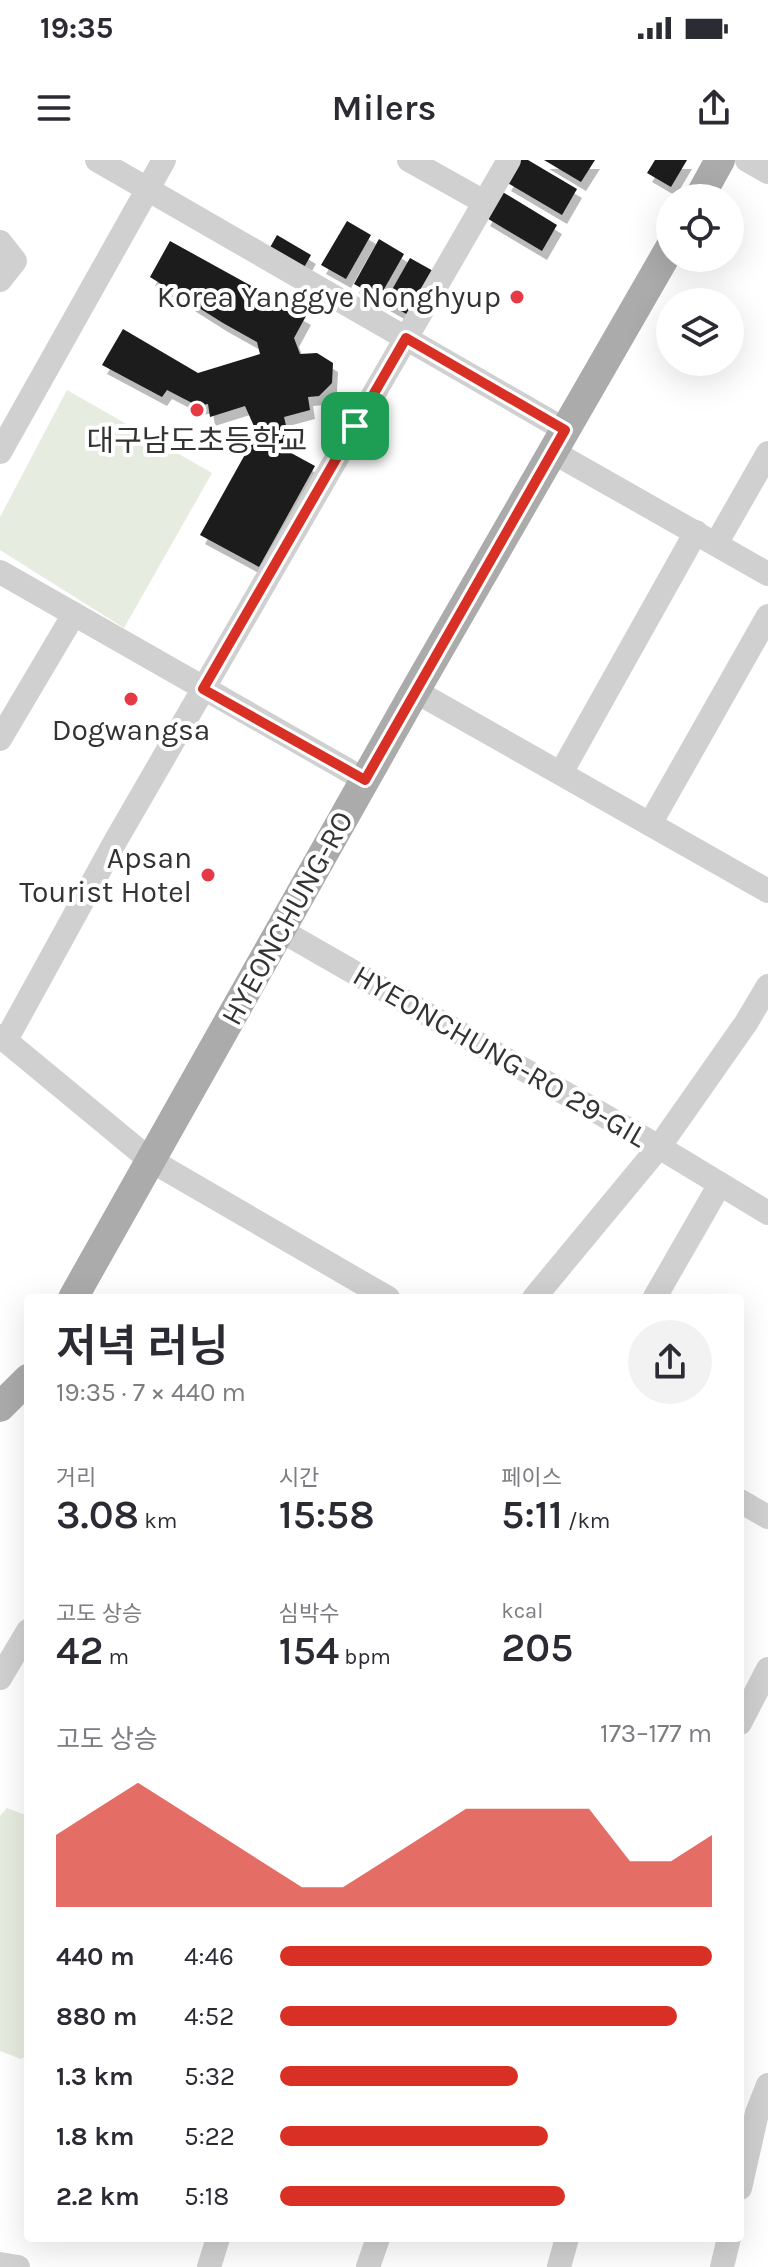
<!DOCTYPE html>
<html lang="ko">
<head>
<meta charset="utf-8">
<style>
  body { margin:0; font-family:Karla,"Noto Sans KR",sans-serif; background:#f2f2f3; color:#2b2b33; height:100vh; display:flex; flex-direction:column; font-size:30px; white-space:nowrap }
  * { box-sizing:border-box; margin:0 }
  p { font-size:26px; color:#7c7c81 }
  .icon { flex:none; width:44px; height:44px; fill:none; stroke:currentColor; stroke-width:2; stroke-linecap:round; stroke-linejoin:round }
  .map { position:relative; flex:1; overflow:hidden }
  .drawer { position:absolute; left:24px; top:1134px; width:720px; height:948px; display:flex; flex-direction:column; background:#fff; border-radius:8px; box-shadow:0 8px 32px #0002 }
  .drawer>* { flex:none }
  .buttons { position:absolute; left:656px; top:24px; display:grid; gap:16px }
  .buttons a { display:grid; place-items:center; width:88px; height:88px; border-radius:50%; background:#fff; box-shadow:0 8px 32px #0002; font-size:40px }
  .pin { position:absolute; display:grid; place-items:center; width:68px; height:68px; color:#fff; margin:-34px; border-radius:16px; box-shadow:0 4px 12px #0006 }
  .round { display:grid; place-items:center; flex:none; width:84px; height:84px; border-radius:42px; background:#f2f2f3 }
  .head { display:flex; align-items:center; justify-content:space-between; height:136px; padding:0 32px }
  h1 { font-size:44px; font-weight:600; line-height:60px }
  .metrics { display:grid; grid-template-columns:repeat(3,1fr); gap:12px; height:136px; padding:8px 32px }
  .metrics div { display:grid; align-content:center }
  .metrics b { font-size:40px; font-weight:600 }
  .metrics small { font-size:22px; font-weight:400 }
  .metrics p { font-size:22px }
  .chart { height:224px; padding:16px 32px }
  .chart p { display:flex; justify-content:space-between }
  .chart svg { width:100%; height:144px; margin-top:8px; fill:#d93025; opacity:.7 }
  ul { padding:0 32px; list-style:none; font-size:26px }
  li { display:grid; grid-template-columns:128px 96px 1fr; align-items:center; height:60px }
  li i { height:20px; border-radius:10px; background:#d93025 }
  .status { display:flex; justify-content:space-between; align-items:center; height:56px; padding:0 40px; background:#fff; direction:ltr }
  .status svg { height:22px; fill:currentColor }
  header { display:flex; justify-content:space-between; align-items:center; height:104px; padding:0 32px; background:#fff; font-size:36px; font-weight:600 }
  .map>svg:first-child { display:block }
  .green { fill:#e6ecdf }
  .building { fill:#1a1a1a; filter:url(#shadow) }
  .lines { fill:none; stroke-linecap:round; stroke-linejoin:round }
  .minor { stroke:#d0d0d0; stroke-width:24 }
  .major { stroke:#ababab; stroke-width:30 }
  .route-casing { stroke:#fff; stroke-width:16 }
  .route { stroke:#d93025; stroke-width:10 }
  .poi-dot { fill:#e63946; stroke:#fff; stroke-width:3 }
  .labels { text-anchor:middle; dominant-baseline:central; stroke-width:8; stroke-linejoin:round; paint-order:stroke }
  .poi-label { font-size:30px; fill:#333; stroke:#fff; text-anchor:end }
  .street-label { font-size:30px; fill:#333; stroke:#fff }
</style>
</head>
<body>
<div class="status"><b>19:35</b><svg viewBox="0 0 49 12"><path d="M0 12V9h3v3zM5 12V6h3v6zM10 12V3h3v9zM15 12V0h3v12zM26 1h20v11H26zM47 4h2v5h-2z"/></svg></div>
<header><svg class="icon" aria-label="menu" viewBox="0 0 24 24"><path d="M4 6h16M4 12h16M4 18h16"/></svg>Milers<svg class="icon" aria-label="share" viewBox="0 0 24 24"><path d="M12 15V3M7 8l5-5 5 5M5 13v7h14v-7"/></svg></header>
<div class="map">
<svg width="768" height="2107" viewBox="0 0 768 2107">
  <defs>
    <filter id="shadow"><feDropShadow dx="5" dy="9" stdDeviation="0" flood-color="#0004"/></filter>
  </defs>
  <rect width="100%" height="100%" fill="#fff"/>
  <g class="green">
    <polygon points="67,230 212,313 124,468 0,390 0,357"/>
    <polygon points="7,1648 28,1656 28,1894 21,1899 0,1891 0,1656"/>
  </g>
  <g class="building">
    <polygon points="519,0 528,0 577,29 562,55 506,22"/>
    <polygon points="544,0 595,0 581,22"/>
    <polygon points="655,0 687,0 671,27 647,13"/>
    <polygon points="501,31 557,65 542,91 485,57"/>
    <polygon points="347,61 371,75 346,119 321,105"/>
    <polygon points="277,75 311,95 302,111 268,91"/>
    <polygon points="379,79 404,94 379,138 354,124"/>
    <polygon points="170,81 306,156 294,178 300,194 317,193 333,203 332,223 319,236 308,237 310,250 284,257 288,274 281,286 269,281 315,306 259,407 200,375 257,273 245,246 210,257 208,244 198,246 167,230 162,237 102,205 123,169 198,213 260,194 257,182 223,163 150,117"/>
    <polygon points="410,98 435,112 410,156 385,142"/>
  </g>
  <g class="lines">
    <g class="minor">
      <polyline points="97,0 565,270"/>
      <polyline points="409,0 484,42"/>
      <polyline points="747,0 768,12"/>
      <polyline points="0,82 15,101 0,120"/>
      <polyline points="0,292 164,0"/>
      <polyline points="553,292 768,414"/>
      <polyline points="716,384 768,293"/>
      <polyline points="0,412 365,620"/>
      <polyline points="415,531 768,731"/>
      <polyline points="0,579 74,454"/>
      <polyline points="561,613 696,372"/>
      <polyline points="650,664 768,456"/>
      <polyline points="280,770 659,987 768,1053"/>
      <polyline points="0,876 150,1000 388,1138"/>
      <polyline points="6,880 116,680 509,0"/>
      <polyline points="655,1137 720,1024"/>
      <polyline points="534,1138 659,987 746,863 768,826"/>
      <polyline points="740,1341 768,1357"/>
      <polyline points="0,1518 28,1471"/>
      <polyline points="740,1563 768,1509"/>
      <polyline points="740,2028 757,1953 768,1925"/>
      <polyline points="0,2104 18,2107"/>
      <polyline points="209,2107 218,2078"/>
      <polyline points="368,2107 378,2078"/>
      <polyline points="559,2107 567,2078"/>
      <polyline points="722,2107 729,2078"/>
    </g>
    <g class="major">
      <polyline points="699,38 720,0"/>
      <polyline points="73,1138 415,531 670,88"/>
      <polyline points="0,1247 28,1219"/>
    </g>
  </g>
  <g class="lines">
    <defs>
      <polygon id="route" points="406,178 565,270 365,620 203,529"/>
    </defs>
    <use href="#route" class="route-casing"/>
    <use href="#route" class="route"/>
  </g>
  <g class="poi-dot">
    <circle cx="517" cy="137" r="8"/>
    <circle cx="197" cy="250" r="8"/>
    <circle cx="131" cy="539" r="8"/>
    <circle cx="208" cy="715" r="8"/>
  </g>
  <g class="labels">
    <g class="poi-label">
      <text x="501" y="137">Korea Yanggye Nonghyup</text>
      <text x="197" y="281" text-anchor="middle">대구남도초등학교</text>
      <text x="131" y="570" text-anchor="middle">Dogwangsa</text>
      <text x="192" y="698">Apsan<tspan x="192" dy="34">Tourist Hotel</tspan></text>
    </g>
    <g class="street-label">
      <text transform="translate(287 758) rotate(-61)">HYEONCHUNG-RO</text>
      <text transform="translate(500 896) rotate(30)">HYEONCHUNG-RO 29-GIL</text>
    </g>
  </g>
</svg>
<div class="buttons">
<a><svg class="icon" aria-label="locate" viewBox="0 0 24 24"><circle cx="12" cy="12" r="6"/><path d="M12 2v4M12 18v4M2 12h4M18 12h4"/></svg></a>
<a><svg class="icon" aria-label="layers" viewBox="0 0 24 24"><path d="M12 4l9 5-9 5-9-5zM3 14l9 5 9-5"/></svg></a>
</div>
<div class="pin" style="left:355px;top:266px;background:#1e9e55"><svg class="icon" aria-label="arrive" viewBox="0 0 24 24"><path d="M6 21V4h12l-3 4 3 4H6"/></svg></div>
<section class="drawer">
<div class="head"><div><h1>저녁 러닝</h1><p>19:35 · 7 × 440 m</p></div><a class="round"><svg class="icon" aria-label="share" viewBox="0 0 24 24"><path d="M12 15V3M7 8l5-5 5 5M5 13v7h14v-7"/></svg></a></div>
<div class="metrics">
<div><p>거리</p><b>3.08<small> km</small></b></div>
<div><p>시간</p><b>15:58</b></div>
<div><p>페이스</p><b>5:11<small> /km</small></b></div>
</div>
<div class="metrics">
<div><p>고도 상승</p><b>42<small> m</small></b></div>
<div><p>심박수</p><b>154<small> bpm</small></b></div>
<div><p>kcal</p><b>205</b></div>
</div>
<div class="chart"><p><span>고도 상승</span>173–177 m</p>
<svg viewBox="0 0 160 44" preserveAspectRatio="none"><path d="M0 44V22L10 14L20 6L30 14L40 22L50 30L60 38L70 38L80 30L90 22L100 14L110 14L120 14L130 14L140 30L150 30L160 22V44z"/></svg>
</div>
<ul>
<li><b>440 m</b>4:46<i style="width:100%"></i></li>
<li><b>880 m</b>4:52<i style="width:92%"></i></li>
<li><b>1.3 km</b>5:32<i style="width:55%"></i></li>
<li><b>1.8 km</b>5:22<i style="width:62%"></i></li>
<li><b>2.2 km</b>5:18<i style="width:66%"></i></li>
</ul>
</section>
</div>
</body>
</html>
